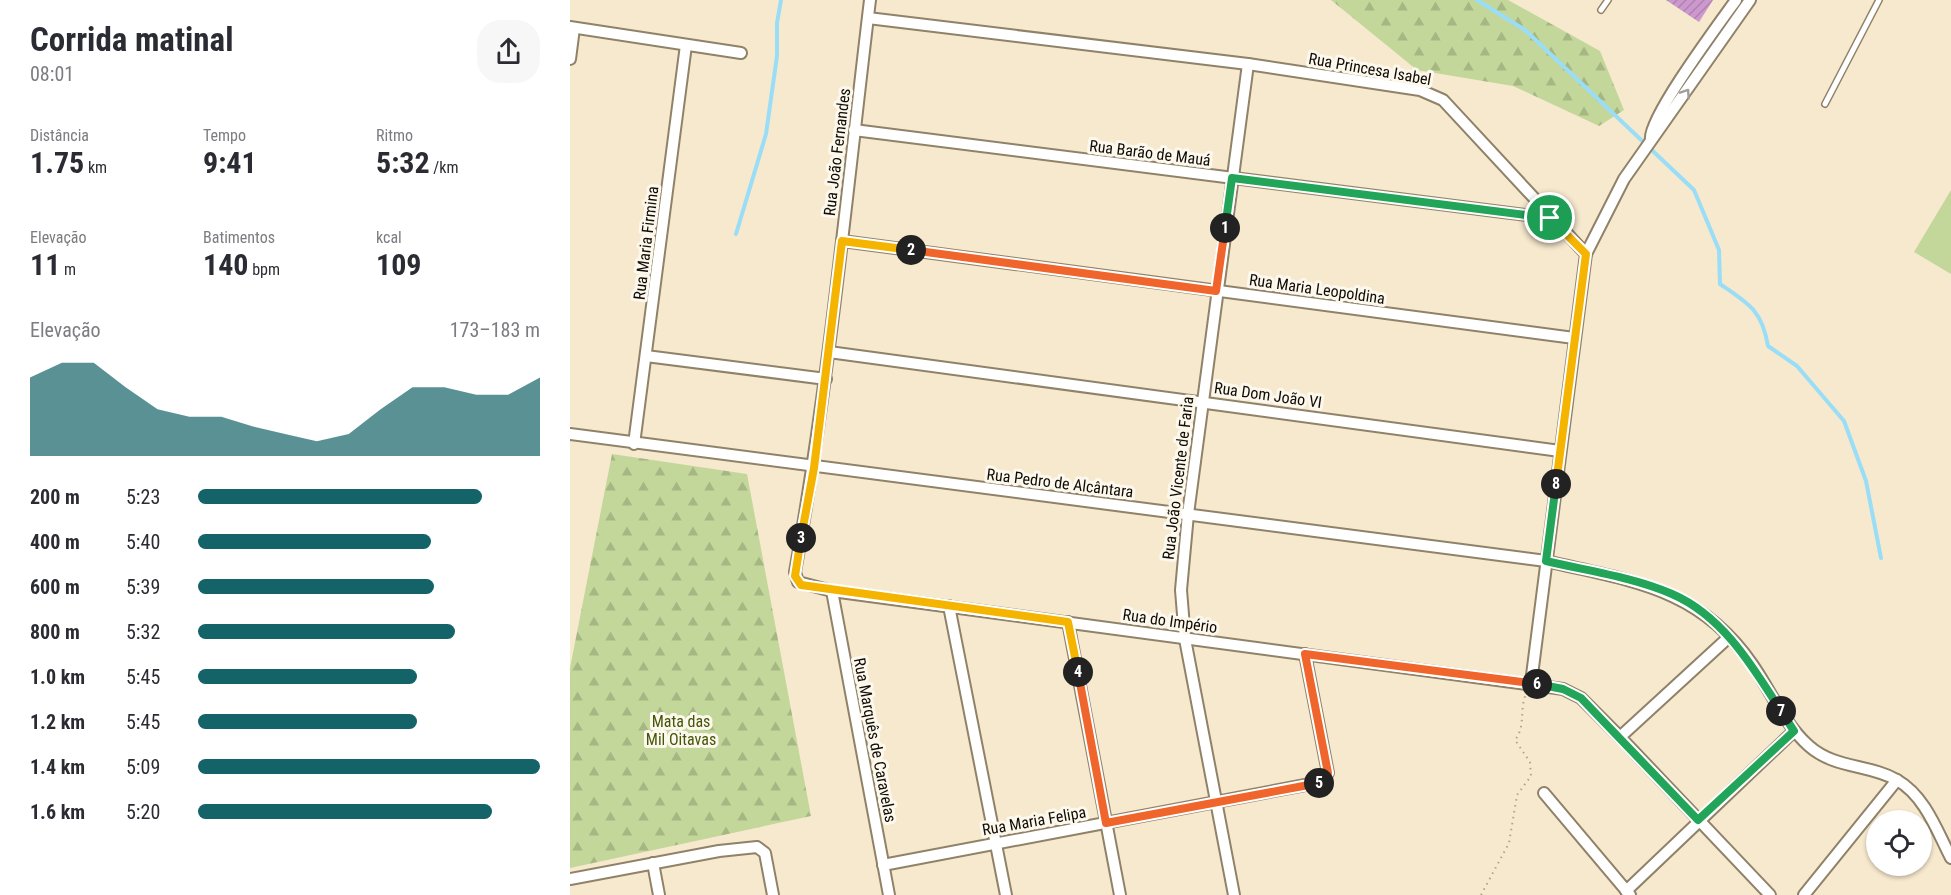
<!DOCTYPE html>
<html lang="pt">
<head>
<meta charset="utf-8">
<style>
  body { margin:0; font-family:"Roboto Condensed",sans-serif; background:#f7f7f7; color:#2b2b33; height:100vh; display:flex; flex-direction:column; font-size:22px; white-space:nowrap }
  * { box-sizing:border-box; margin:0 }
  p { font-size:20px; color:#7c7c81 }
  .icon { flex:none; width:33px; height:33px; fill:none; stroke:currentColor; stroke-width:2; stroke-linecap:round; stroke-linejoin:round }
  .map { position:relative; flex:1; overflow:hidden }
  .details { display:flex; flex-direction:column; background:#fff; width:570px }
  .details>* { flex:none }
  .tools { position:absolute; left:1296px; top:810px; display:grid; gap:12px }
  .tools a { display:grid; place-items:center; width:66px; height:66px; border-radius:50%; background:#fff; box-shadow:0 2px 4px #0004; font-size:30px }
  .pin { position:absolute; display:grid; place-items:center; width:51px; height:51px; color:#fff; margin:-26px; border:3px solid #fff; border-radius:50%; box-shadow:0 2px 6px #0007 }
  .km { position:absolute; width:30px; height:30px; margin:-15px; border-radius:50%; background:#222; color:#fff; font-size:16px; line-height:30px; text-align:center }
  .round { display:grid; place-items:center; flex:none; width:63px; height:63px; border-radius:24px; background:#f7f7f7 }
  .head { display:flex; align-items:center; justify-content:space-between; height:102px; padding:0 30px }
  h1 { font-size:33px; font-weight:700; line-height:45px }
  .metrics { display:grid; grid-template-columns:repeat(3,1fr); gap:9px; height:102px; padding:6px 30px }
  .metrics div { display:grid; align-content:center }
  .metrics b { font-size:30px; font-weight:700 }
  .metrics small { font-size:16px; font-weight:400 }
  .metrics p { font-size:16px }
  .chart { height:168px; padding:12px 30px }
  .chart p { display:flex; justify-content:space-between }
  .chart svg { width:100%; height:108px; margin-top:6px; fill:#146369; opacity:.7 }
  ul { padding:0 30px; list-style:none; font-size:20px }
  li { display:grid; grid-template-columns:96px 72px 1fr; align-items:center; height:45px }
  li i { height:15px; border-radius:8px; background:#146369 }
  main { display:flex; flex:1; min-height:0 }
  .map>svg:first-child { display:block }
  .forest { fill:url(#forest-firs) }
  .pitch { fill:#c3d79b }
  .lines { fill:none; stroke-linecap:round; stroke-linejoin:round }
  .stream { stroke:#9addf7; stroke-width:4 }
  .building { fill:url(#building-hatch) }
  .lane-casing { stroke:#8f8269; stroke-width:8 }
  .street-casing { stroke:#8f8269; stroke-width:14 }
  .path { stroke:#afa48f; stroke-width:2; stroke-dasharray:1.5 4.5; stroke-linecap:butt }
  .lane { stroke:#fff; stroke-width:5 }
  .street { stroke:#fff; stroke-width:10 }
  .oneway { stroke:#9f9e9b }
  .split-1-casing { stroke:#fff; stroke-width:12 }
  .split-2-casing { stroke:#fff; stroke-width:12 }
  .split-3-casing { stroke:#fff; stroke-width:12 }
  .split-4-casing { stroke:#fff; stroke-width:12 }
  .split-5-casing { stroke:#fff; stroke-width:12 }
  .split-6-casing { stroke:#fff; stroke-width:12 }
  .split-7-casing { stroke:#fff; stroke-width:12 }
  .split-8-casing { stroke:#fff; stroke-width:12 }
  .split-9-casing { stroke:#fff; stroke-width:12 }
  .split-1 { stroke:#22a559; stroke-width:8 }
  .split-2 { stroke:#f0652b; stroke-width:8 }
  .split-3 { stroke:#f5b400; stroke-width:8 }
  .split-4 { stroke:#f5b400; stroke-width:8 }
  .split-5 { stroke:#f0652b; stroke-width:8 }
  .split-6 { stroke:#f0652b; stroke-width:8 }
  .split-7 { stroke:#22a559; stroke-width:8 }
  .split-8 { stroke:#22a559; stroke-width:8 }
  .split-9 { stroke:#f5b400; stroke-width:8 }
  .labels { text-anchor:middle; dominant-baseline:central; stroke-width:6; stroke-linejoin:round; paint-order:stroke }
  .street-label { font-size:16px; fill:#100c04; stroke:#fdf8ed }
  .park-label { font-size:16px; fill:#445607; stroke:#fdf8ed }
</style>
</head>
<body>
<main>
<section class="details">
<div class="head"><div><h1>Corrida matinal</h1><p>08:01</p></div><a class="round"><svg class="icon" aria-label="share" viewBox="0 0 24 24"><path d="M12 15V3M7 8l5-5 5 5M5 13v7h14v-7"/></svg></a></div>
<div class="metrics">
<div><p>Distância</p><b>1.75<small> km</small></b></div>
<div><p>Tempo</p><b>9:41</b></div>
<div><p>Ritmo</p><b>5:32<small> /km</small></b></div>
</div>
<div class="metrics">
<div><p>Elevação</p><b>11<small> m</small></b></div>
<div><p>Batimentos</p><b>140<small> bpm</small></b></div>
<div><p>kcal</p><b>109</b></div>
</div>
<div class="chart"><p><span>Elevação</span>173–183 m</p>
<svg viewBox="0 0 160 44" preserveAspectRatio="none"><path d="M0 44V12L10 6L20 6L30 16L40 25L50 28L60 28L70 32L80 35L90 38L100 35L110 25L120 16L130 16L140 19L150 19L160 12V44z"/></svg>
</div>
<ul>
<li><b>200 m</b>5:23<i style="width:83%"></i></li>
<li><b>400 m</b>5:40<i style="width:68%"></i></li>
<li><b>600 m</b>5:39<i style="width:69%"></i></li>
<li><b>800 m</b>5:32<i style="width:75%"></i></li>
<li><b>1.0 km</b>5:45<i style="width:64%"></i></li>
<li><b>1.2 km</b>5:45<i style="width:64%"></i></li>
<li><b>1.4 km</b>5:09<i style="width:100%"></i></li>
<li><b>1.6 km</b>5:20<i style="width:86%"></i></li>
</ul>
</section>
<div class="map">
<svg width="1381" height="895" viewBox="0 0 1381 895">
  <defs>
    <pattern id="forest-firs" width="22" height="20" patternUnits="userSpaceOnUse" patternTransform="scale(1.5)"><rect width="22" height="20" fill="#c3d79b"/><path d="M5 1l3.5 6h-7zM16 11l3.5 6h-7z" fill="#a6b784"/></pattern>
    <pattern id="building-hatch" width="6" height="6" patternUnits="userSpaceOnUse" patternTransform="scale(1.5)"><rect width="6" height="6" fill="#cc98ce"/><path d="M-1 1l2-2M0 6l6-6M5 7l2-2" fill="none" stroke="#ae82af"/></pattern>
  </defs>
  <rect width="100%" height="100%" fill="#f7e9ce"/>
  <g class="forest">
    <polygon points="761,0 938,0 1030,51 1054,110 1029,126 943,86 847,70"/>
    <polygon points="42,454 177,474 241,816 0,868 0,668"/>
  </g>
  <polygon class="pitch" points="1381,190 1381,274 1344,252"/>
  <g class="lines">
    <g class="stream">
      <path d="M907,0l48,30 169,160 25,60 1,34c29,20 42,26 48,62l29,20 47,55 22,60 15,77"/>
      <polyline points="166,234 196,134 207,56 207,23 211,0"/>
    </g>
  </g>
  <polygon class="building" points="1096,0 1143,0 1129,22"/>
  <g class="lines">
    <defs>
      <g id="lane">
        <polyline points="1031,10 1038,0"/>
        <polyline points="1255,104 1309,0"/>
      </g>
      <g id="street">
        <path d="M300,0c-23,191 -41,382 -75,572l3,10 34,9 731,98 18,9 39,39 150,158"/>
        <polyline points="298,18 678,64 850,90 873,100 1016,254 961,683"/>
        <polyline points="0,27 171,53"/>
        <polyline points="0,59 4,28"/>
        <polyline points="284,130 980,218"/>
        <path d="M1081,139c-4,-19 70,-118 85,-139"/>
        <polyline points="272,241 1004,338"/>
        <polyline points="1016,254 1054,179 1180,0"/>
        <polyline points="259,352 990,451"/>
        <polyline points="76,356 256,379"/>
        <path d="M0,434l976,127c84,20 153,26 206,103 19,27 32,60 57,82 26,23 60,18 88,34 28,16 40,51 54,78"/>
        <polyline points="64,444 116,45"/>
        <polyline points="262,591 319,895"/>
        <polyline points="379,606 436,895"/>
        <polyline points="498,622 550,895"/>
        <polyline points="1050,737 1159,637"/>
        <polyline points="974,793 1060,895"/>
        <polyline points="83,863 89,895"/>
        <polyline points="313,865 751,782 758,773 735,654"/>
        <polyline points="0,879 149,851 187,847 195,853 203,895"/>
        <polyline points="1056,891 1224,731"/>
        <polyline points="664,895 615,639 611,590 618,514 678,64"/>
        <polyline points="1234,895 1327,780"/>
      </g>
    </defs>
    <use href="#lane" class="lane-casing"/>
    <use href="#street" class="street-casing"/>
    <path class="path" d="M911,895l28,-52 8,-48 14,-19 -1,-14 -15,-22c11,-14 4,-30 11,-46"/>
    <use href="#lane" class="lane"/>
    <use href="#street" class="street"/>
  </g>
  <defs><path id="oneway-chevron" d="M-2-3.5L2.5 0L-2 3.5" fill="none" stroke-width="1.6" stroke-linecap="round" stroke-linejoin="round" transform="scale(1.5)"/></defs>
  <use class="oneway" href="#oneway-chevron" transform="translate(1116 93) rotate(-56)"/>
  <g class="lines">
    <defs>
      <polyline id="split-1" points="655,228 662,178 980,218"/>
      <polyline id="split-2" points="341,250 646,291 655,228"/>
      <polyline id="split-3" points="231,538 244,468 272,241 341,250"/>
      <polyline id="split-4" points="231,538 225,576 231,585 498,622 508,672"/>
      <polyline id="split-5" points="508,672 536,823 749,783"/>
      <polyline id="split-6" points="749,783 758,773 735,654 967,684"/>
      <polyline id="split-7" points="967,684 993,689 1011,698 1128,820 1224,731 1211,711"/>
      <path id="split-8" d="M986,484l-10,77c42,10 87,16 126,33 51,22 81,73 109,117"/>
      <polyline id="split-9" points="980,218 1016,254 986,484"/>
    </defs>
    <use href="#split-1" class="split-1-casing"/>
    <use href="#split-2" class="split-2-casing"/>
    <use href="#split-3" class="split-3-casing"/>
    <use href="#split-4" class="split-4-casing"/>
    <use href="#split-5" class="split-5-casing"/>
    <use href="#split-6" class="split-6-casing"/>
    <use href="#split-7" class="split-7-casing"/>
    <use href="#split-8" class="split-8-casing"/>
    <use href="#split-9" class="split-9-casing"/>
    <use href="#split-1" class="split-1"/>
    <use href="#split-2" class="split-2"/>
    <use href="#split-3" class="split-3"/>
    <use href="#split-4" class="split-4"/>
    <use href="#split-5" class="split-5"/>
    <use href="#split-6" class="split-6"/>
    <use href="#split-7" class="split-7"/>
    <use href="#split-8" class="split-8"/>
    <use href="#split-9" class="split-9"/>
  </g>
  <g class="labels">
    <g class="street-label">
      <text transform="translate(800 69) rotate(10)">Rua Princesa Isabel</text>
      <text transform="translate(267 152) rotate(-83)">Rua João Fernandes</text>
      <text transform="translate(580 153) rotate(7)">Rua Barão de Mauá</text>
      <text transform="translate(76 243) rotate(-83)">Rua Maria Firmina</text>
      <text transform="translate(747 289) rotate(8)">Rua Maria Leopoldina</text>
      <text transform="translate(698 395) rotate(8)">Rua Dom João VI</text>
      <text transform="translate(608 478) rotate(-83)">Rua João Vicente de Faria</text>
      <text transform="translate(490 483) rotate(7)">Rua Pedro de Alcântara</text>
      <text transform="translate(600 621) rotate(8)">Rua do Império</text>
      <text transform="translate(305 740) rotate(79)">Rua Marquês de Caravelas</text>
      <text transform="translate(464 821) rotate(-10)">Rua Maria Felipa</text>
    </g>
    <g class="park-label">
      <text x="111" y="721">Mata das<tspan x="111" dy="18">Mil Oitavas</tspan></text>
    </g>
  </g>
</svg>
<div class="tools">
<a><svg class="icon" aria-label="locate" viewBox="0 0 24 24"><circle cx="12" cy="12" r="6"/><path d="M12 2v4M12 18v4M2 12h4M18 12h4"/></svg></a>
</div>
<div class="pin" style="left:980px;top:218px;background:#1e9e55"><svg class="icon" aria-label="arrive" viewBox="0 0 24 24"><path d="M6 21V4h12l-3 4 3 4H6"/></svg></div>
<b class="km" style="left:655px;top:228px">1</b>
<b class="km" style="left:341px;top:250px">2</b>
<b class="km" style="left:231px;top:538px">3</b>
<b class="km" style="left:508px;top:672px">4</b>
<b class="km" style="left:749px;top:783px">5</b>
<b class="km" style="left:967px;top:684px">6</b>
<b class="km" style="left:1211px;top:711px">7</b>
<b class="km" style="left:986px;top:484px">8</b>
</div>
</main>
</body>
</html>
